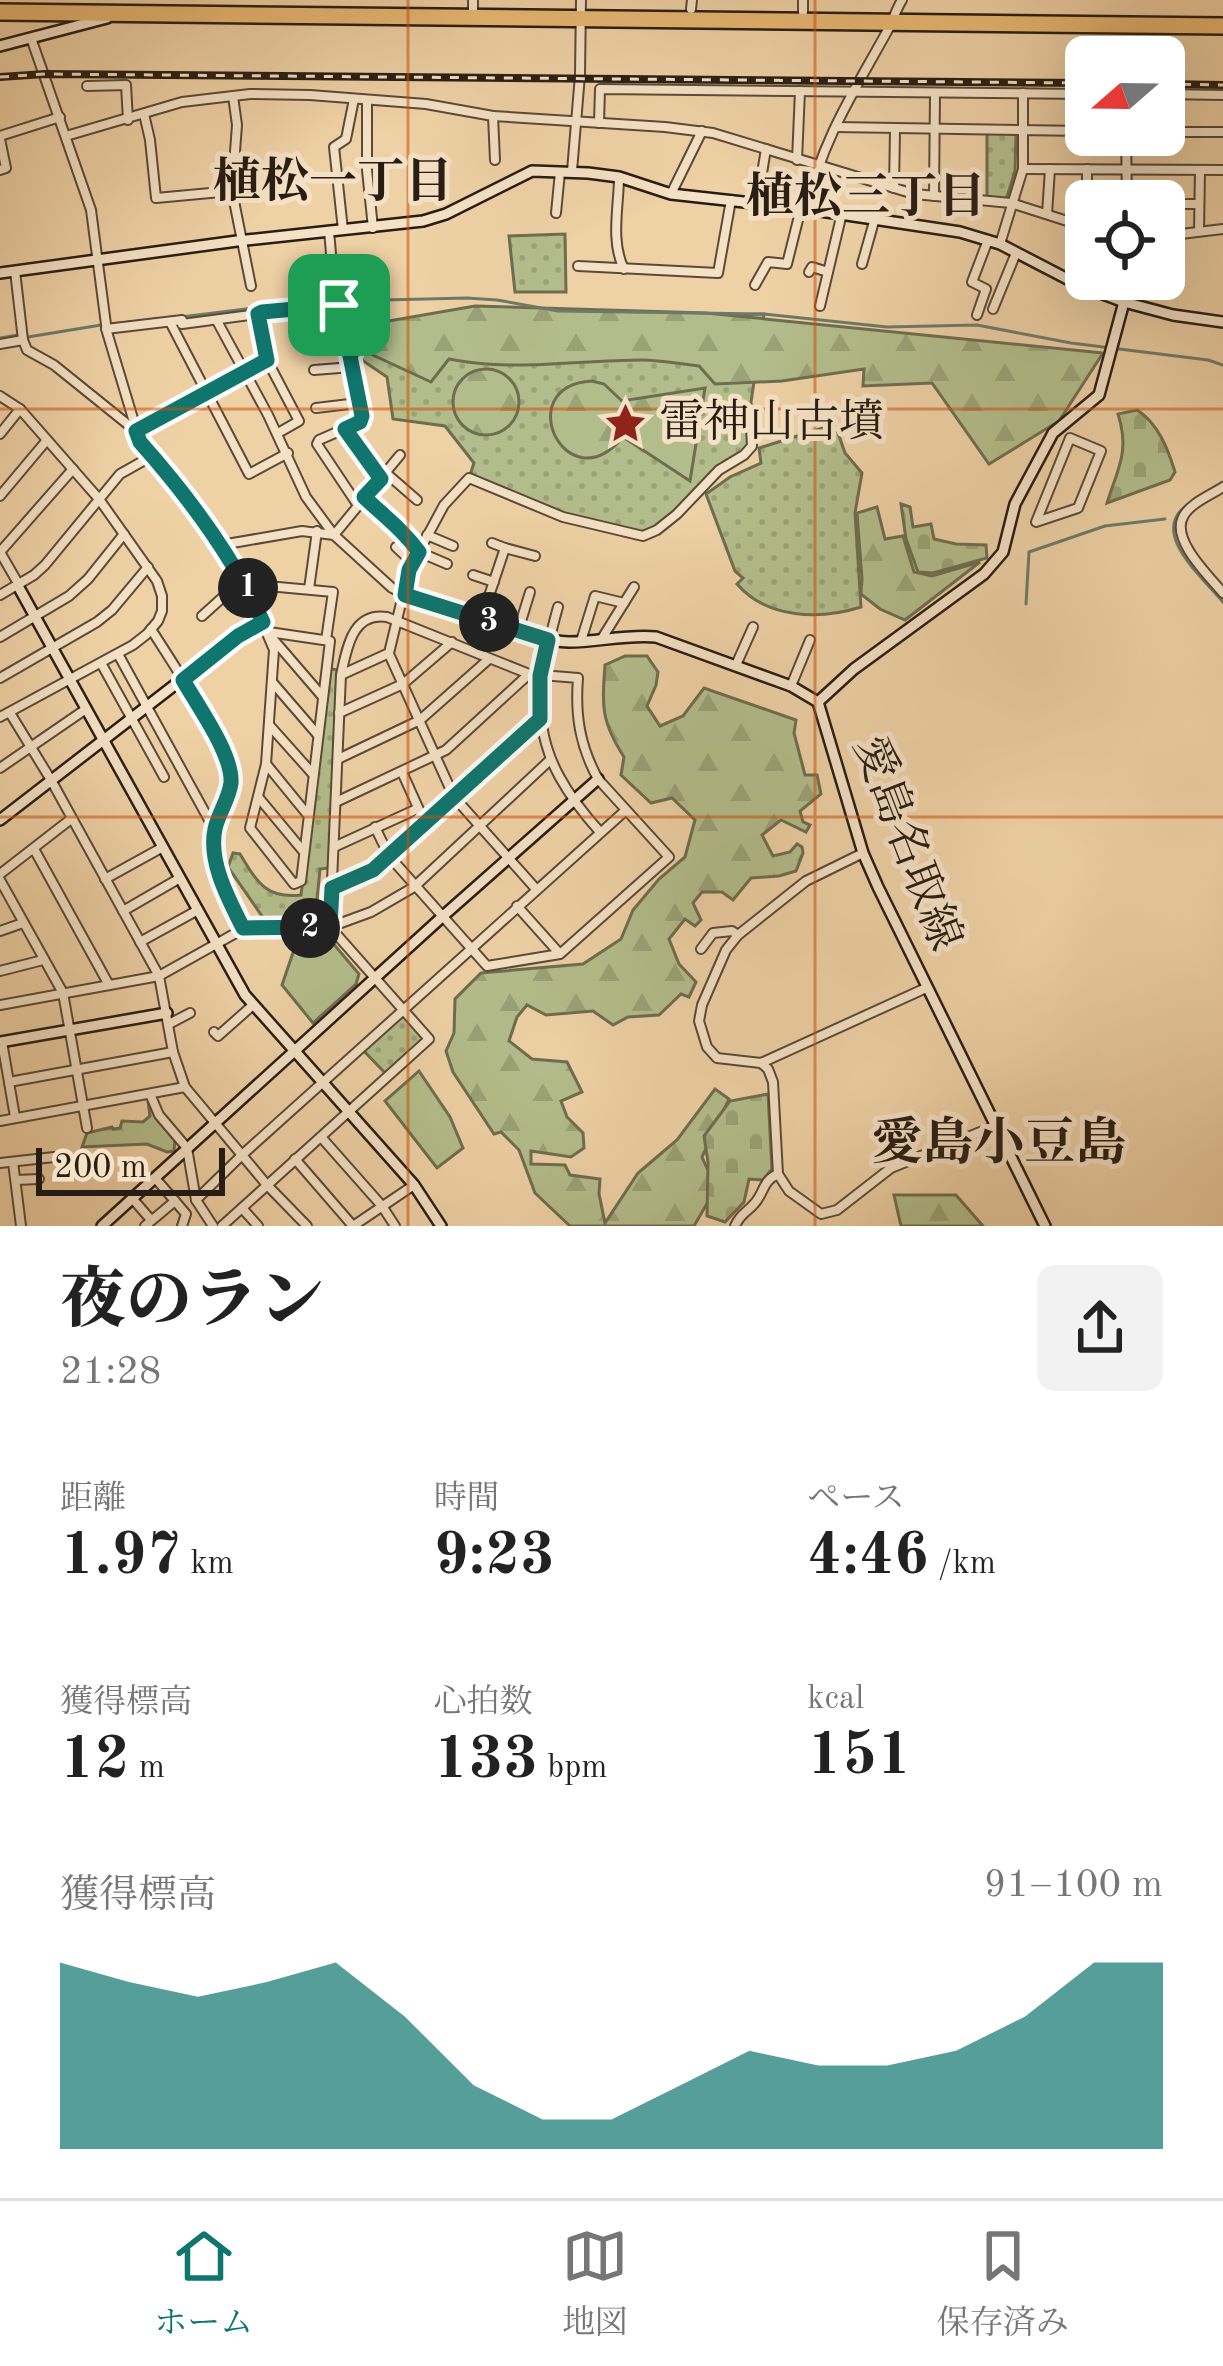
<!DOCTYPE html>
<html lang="ja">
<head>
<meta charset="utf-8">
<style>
  body { margin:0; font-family:"Old Standard TT","Noto Serif JP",serif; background:#f2f2f2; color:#222; height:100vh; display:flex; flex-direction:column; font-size:45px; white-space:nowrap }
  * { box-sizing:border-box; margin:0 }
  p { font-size:39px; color:#767676 }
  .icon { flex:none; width:66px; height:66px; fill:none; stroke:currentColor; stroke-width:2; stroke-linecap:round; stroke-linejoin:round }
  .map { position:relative; height:1226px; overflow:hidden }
  .details { display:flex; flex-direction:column; background:#fff; flex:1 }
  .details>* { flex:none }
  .needle { width:78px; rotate:250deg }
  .fabs { position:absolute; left:1065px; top:36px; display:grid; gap:24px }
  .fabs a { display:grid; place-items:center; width:120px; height:120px; border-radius:18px; background:#fff; box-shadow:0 12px 48px #0002; font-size:60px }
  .scale { position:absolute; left:36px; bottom:30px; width:189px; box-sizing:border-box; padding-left:12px; border:6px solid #281d14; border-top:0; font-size:33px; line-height:42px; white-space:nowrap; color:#281d14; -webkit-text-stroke:9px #f5e1c5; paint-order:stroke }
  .pin { position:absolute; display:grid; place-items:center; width:102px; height:102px; color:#fff; margin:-51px; border-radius:24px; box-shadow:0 6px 18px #0006 }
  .km { position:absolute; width:60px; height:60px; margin:-30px; border-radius:50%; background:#222; color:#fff; font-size:33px; line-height:60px; text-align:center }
  .round { display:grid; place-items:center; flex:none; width:126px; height:126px; border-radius:18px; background:#f2f2f2 }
  .headline { display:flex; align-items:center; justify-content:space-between; height:204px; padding:0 60px }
  h1 { font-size:66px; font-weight:800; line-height:90px }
  .stats { display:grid; grid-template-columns:repeat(3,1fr); gap:18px; height:204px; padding:12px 60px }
  .stats div { display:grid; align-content:center }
  .stats b { font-size:60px; font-weight:800 }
  .stats small { font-size:33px; font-weight:400 }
  .stats p { font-size:33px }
  .chart { height:336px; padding:24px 60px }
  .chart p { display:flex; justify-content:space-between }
  .chart svg { width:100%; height:216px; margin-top:12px; fill:#0f766e; opacity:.7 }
  .tabs { display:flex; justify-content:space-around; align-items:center; height:168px; border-top:3px solid #e0e0e0; background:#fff; font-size:33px; color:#767676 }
  .tabs a { display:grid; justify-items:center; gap:6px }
  .tabs .on { color:#0f766e }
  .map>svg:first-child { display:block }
  .grass { fill:url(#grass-dots); stroke:#6e6d50; stroke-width:3 }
  .forest { fill:url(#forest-firs); stroke:#6e6d50; stroke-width:3 }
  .cemetery { fill:url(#cemetery-stones); stroke:#6e6d50; stroke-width:3 }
  .pitch { fill:#b3bd8b; stroke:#6e6d50; stroke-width:3 }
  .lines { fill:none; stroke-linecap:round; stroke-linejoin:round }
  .stream { stroke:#6d7a69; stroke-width:3 }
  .street-casing { stroke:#5a4a38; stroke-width:12 }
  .secondary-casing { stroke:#281d14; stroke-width:14 }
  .highway-casing { stroke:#281d14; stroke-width:20 }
  .street { stroke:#f5e1c5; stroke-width:8 }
  .secondary { stroke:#f5e1c5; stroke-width:9 }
  .highway { stroke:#e8b873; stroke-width:15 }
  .rail-casing { stroke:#281d14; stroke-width:8 }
  .rail { stroke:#f5e1c5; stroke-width:3; stroke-dasharray:9; stroke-linecap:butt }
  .route-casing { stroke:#fff; stroke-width:24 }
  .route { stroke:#0f766e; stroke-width:15 }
  .grid { fill:none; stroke:#cb500d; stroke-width:3; stroke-opacity:0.55 }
  .labels { text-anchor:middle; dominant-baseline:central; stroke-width:10; stroke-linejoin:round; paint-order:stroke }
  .poi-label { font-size:45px; fill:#281d14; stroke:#f5e1c5; text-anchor:start }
  .street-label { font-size:45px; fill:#281d14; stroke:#f5e1c5 }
  .neighbourhood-label { font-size:48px; font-weight:bold; fill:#281d14; stroke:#f5e1c5 }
  .quarter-label { font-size:51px; font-weight:bold; fill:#281d14; stroke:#f5e1c5 }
</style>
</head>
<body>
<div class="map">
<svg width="1223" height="1226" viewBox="0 0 1223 1226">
  <defs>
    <pattern id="grass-dots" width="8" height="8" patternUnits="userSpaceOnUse" patternTransform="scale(3)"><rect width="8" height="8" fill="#b3bd8b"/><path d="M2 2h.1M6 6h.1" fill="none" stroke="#9aa277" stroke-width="1.8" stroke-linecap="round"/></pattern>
    <pattern id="forest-firs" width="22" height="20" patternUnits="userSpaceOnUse" patternTransform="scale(3)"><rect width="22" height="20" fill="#b3bd8b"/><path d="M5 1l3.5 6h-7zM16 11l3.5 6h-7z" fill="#9aa277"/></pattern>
    <pattern id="cemetery-stones" width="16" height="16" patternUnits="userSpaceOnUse" patternTransform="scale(3)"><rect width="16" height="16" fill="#b3bd8b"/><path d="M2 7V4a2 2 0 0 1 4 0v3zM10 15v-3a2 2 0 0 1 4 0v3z" fill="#9aa277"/></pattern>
  </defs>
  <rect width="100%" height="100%" fill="#efd1a6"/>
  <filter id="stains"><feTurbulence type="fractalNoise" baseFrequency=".00167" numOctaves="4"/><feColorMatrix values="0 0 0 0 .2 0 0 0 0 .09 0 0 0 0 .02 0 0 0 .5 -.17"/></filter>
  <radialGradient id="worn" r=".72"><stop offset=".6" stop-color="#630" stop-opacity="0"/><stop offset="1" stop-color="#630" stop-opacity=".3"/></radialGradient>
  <g class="grass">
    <polygon points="1013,132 1016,135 1015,171 1007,197 1004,200 987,197 987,133"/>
    <polygon points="565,234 566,292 515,292 509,236"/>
    <polygon points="764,314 750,409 752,446 719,470 657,530 628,534 563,517 469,478 474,463 445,426 393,419 387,377 359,358 358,327"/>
    <path d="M835,424l10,29 17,20 -7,40 6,94c-41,13 -94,12 -124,-23l6,-6 -8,-7 -29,-77 24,-17 31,-14 -2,-15z"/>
    <path d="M328,668l9,2 -8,198 -9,1 -5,51 -51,-1 -36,-52 5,-14 7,1c17,28 26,45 61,41z"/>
    <polygon points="404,1015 422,1035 423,1042 386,1074 363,1050"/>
  </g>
  <g class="forest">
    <path d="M475,306l231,7 397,40 -44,68 -70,43 -57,-81 -69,3 1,-17 -82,12 -67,3 -16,-18c-19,-2 -38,-6 -57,-6 -65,0 -128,12 -193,-1l-18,23 -69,-32 9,-26z"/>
    <circle cx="486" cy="402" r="33"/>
    <path d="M592,381l12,3 18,17 83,-13 -15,93 -67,-44c-56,68 -114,-51 -31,-56z"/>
    <polygon points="877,507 885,539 903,536 914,572 932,576 980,562 905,620 880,609 861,594 862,578 857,513"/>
    <path d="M625,656h22l11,16 -2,13 -9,21 13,20 23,-10 21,-28 92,32 -2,13 11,42h12l4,19 -21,17 3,11 7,3 -4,7 -25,-12 -19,15 11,21 17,-4 7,-8 5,3 1,6 -7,18 -17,5 -28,2 -18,22 -11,-8h-20l-9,11 8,17 -6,6 -10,-7 -16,20 10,25 17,18 -7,15 -8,-3 -22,21 -31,2 -15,8 -20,-14 -47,4 -19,-10 -10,12 -8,24 23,18 35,3 15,30 -21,9 6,16 16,16 1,15 -13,9 -40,-6v13l34,1 5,10 30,4 -1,15 6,29 33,-50 39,-33 38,-51 14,10 -27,58 14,31 -22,38h-124l-35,-33 -16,-43 -18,-18 -7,2 -41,-62 -7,-21 8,-18 1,-34 26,-26 102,-9 38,-25 12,-29 26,-31 26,-22 10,-37 -23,-22 -21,5 -30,-28 3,-18c-23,-36 -22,-50 -19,-92z"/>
    <polygon points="148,1101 155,1116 175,1139 174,1151 167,1152 147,1144 82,1147 87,1133 112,1127 113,1129 120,1128 122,1121 143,1122 150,1116"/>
    <polygon points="894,1195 956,1195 983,1226 901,1226"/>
  </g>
  <g class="cemetery">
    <path d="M1137,410c21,13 31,39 38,62l-5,8 -63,23c11,-35 23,-52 11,-89z"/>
    <polygon points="901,504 910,507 913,527 931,524 934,539 956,544 986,545 987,558 933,573 918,572 906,539"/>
    <polygon points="768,1094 772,1169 763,1180 749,1179 744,1202 725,1222 707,1216 708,1162 704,1136 730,1101"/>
  </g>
  <g class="pitch">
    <polygon points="326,935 359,974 356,984 313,1023 282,985 295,947 308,946"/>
    <polygon points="419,1071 450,1117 463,1148 437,1168 385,1101"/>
  </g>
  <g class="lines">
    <g class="stream">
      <polyline points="342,301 467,298 497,300 558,311 764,314 887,327 977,325 1071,343 1208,360 1223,365"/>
      <polyline points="181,317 294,303 333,302"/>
      <polyline points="110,324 130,322"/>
      <polyline points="28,337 101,325"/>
      <polyline points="0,338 18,335"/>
      <polyline points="1213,489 1223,482"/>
      <path d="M1190,503c-44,28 12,73 33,99"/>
      <polyline points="1026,604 1029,552 1105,526 1165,519"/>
    </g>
    <defs>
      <g id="street">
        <polyline points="473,9 473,0"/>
        <polyline points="691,9 692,0"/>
        <polyline points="803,12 803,0"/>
        <polyline points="31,38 91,210 107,332 140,442 221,545 302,531 334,535 392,588 410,597 495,624"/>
        <polyline points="87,86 126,85 128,120"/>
        <polyline points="1164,94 1223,95"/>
        <polyline points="233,96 237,125 232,191 251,286"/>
        <polyline points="367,100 367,170 373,228"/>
        <polyline points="144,114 150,140 156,198 232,191"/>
        <polyline points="493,116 495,160"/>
        <polyline points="599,123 600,89 1086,94"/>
        <polyline points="836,127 1086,131"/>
        <polyline points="1164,132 1223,132"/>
        <polyline points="1126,135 1127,201"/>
        <polyline points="0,136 60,117"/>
        <polyline points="66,136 182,102 250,94 310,95 426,104 493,116 665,127 713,133 914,194 1011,203 1086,227"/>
        <polyline points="0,139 6,168 0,170"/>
        <polyline points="797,160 800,91"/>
        <polyline points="1023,169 1223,170"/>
        <polyline points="572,171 580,75 581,0"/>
        <path d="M619,177c0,29 -9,64 5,92"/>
        <polyline points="894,188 895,130"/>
        <polyline points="671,194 702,131"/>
        <polyline points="934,196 935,93"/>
        <polyline points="1087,201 1087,169"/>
        <polyline points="757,203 766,149"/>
        <polyline points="1164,204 1199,204"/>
        <path d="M807,209c13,-67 51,-124 83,-183 4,-9 7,-18 12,-26"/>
        <polyline points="556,213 560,172"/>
        <polyline points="1047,214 1050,169"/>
        <polyline points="343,230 334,147 346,139 354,99"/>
        <polyline points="1199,231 1200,170"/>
        <path d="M329,233c3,21 2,47 8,68 5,16 18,26 21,43 -14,18 -2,50 4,72l-2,6 -41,18 -2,4 40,60"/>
        <polyline points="1164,236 1223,229"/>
        <polyline points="1000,244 1023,169 1023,93"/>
        <polyline points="862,264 875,218"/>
        <polyline points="578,266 718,273 731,200"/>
        <polyline points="15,271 23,340"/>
        <polyline points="809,272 812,267 828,272"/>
        <polyline points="755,285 768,262 787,264 801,208"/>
        <polyline points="820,306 842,213"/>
        <polyline points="993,309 1016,253"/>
        <polyline points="258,314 261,312 339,305"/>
        <polyline points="977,315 986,289 972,282 988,240"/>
        <polyline points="217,321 268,415 306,497 334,535 400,455"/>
        <polyline points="170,322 249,474 288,453"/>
        <polyline points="106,329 182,320 182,324 258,314 267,360 299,421 278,433"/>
        <polyline points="0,344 23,340 27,350 54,365 136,431 267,360"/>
        <polyline points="314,370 352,367"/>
        <polyline points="0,396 20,409 99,499 157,581 162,596 162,611 158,621 147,634 133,645 0,717"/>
        <polyline points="316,408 358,403"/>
        <polyline points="345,429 381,479"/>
        <polyline points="0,434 20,409"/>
        <polygon points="1070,438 1101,451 1078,508 1036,522"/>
        <polyline points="386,473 417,500"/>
        <path d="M1223,487c-12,8 -33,16 -40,30 -12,23 26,59 40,76"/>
        <polyline points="0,496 47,440"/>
        <polyline points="364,497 391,522 397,525 419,552 447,564"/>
        <polyline points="427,535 453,546"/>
        <polyline points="492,543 505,548"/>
        <polyline points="221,545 246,584 274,650 266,764 250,828 294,884 301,881 330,641 269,632"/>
        <polyline points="396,547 413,563"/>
        <polyline points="0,552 73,469"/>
        <polyline points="0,552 19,585"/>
        <polyline points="473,575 494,582"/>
        <polyline points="247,584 333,592 326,640"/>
        <polyline points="309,589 317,531"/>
        <polyline points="0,595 34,575 45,565 120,474 152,456"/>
        <polyline points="624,603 634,587"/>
        <path d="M558,607c-27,97 -29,146 42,225"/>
        <polyline points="202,616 243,579"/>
        <polyline points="481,620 505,548 535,556"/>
        <path d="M151,629c20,32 77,116 79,149 1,15 -9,29 -14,44 -10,35 12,76 27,107"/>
        <polyline points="518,631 530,592"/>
        <polyline points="0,637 69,596 88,579 124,534"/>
        <polyline points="273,639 322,696"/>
        <polyline points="581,641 595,596 624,603 601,640"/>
        <polyline points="118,654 214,829"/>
        <polyline points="389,654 454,797 536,889"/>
        <polyline points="101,663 164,777"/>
        <polyline points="736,665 753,627"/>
        <polyline points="343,674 389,653 409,570 444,505 469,478 563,517 643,536 657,530 677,514 719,470 744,455 752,446 750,409"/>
        <polyline points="0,678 97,622 112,610 148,567"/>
        <polyline points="273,683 317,734"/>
        <polyline points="791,686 810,640"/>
        <polyline points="10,713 51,780 159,976 173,1052 185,1087 267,1185 307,1226"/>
        <polyline points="339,713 403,684 452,642"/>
        <polyline points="270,726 312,773"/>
        <polyline points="338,759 420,720 489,659"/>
        <polyline points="267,765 307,814"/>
        <polyline points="0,768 86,709"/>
        <polyline points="402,772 425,823"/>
        <polyline points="259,798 303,851"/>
        <polyline points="336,802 446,750 529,674"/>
        <polyline points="334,847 417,809"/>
        <polyline points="34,849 109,985"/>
        <polyline points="863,853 806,881 738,935 726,950 702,1005 699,1021 707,1047 717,1058 761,1063 926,988"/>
        <polyline points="0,874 71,819"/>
        <polyline points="105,879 163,847"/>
        <polyline points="0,880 63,993 87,1128"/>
        <polyline points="333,888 373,870 540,719"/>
        <polyline points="517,906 559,953"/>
        <polyline points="123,911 180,878"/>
        <polyline points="0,931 23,923"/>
        <polyline points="140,942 198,910"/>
        <polyline points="701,949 713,933 732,931 738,935"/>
        <polyline points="0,971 43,960"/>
        <polyline points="0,1005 159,976 243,929 330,927 371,912 414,887 550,760"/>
        <polyline points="169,1024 190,1013"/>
        <polyline points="214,1032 218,1036 253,1005"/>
        <polyline points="2,1042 15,1117"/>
        <polyline points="761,1063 768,1069 773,1082 778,1174 789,1191 821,1214 837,1210 891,1168 995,1126"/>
        <polyline points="9,1082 173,1052"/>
        <polyline points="150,1094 159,1115 187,1148 196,1200 213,1226"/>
        <polyline points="0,1121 185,1087"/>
        <polyline points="321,1137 382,1206 395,1226"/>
        <polyline points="295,1159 353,1226 414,1185"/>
        <polyline points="13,1162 21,1226"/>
        <polyline points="0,1163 54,1157"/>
        <polyline points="155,1178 175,1201"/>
        <polyline points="16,1180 39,1179"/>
        <polyline points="132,1198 151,1220"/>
        <polyline points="196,1200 242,1155 626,810"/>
        <polyline points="242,1208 258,1226"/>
        <polyline points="145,1226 175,1201 186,1214 182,1226"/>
        <path d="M222,1226l207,-187 -99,-112 11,-252c6,-27 11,-63 46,-58l142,57 49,4c-3,38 2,68 20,101l71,78 -109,97 -73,12 -98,-110 -14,-29"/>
        <path d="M735,1226c5,-12 11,-13 19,-22 11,-12 8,-23 24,-30"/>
      </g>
      <g id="secondary">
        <polyline points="0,46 107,18"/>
        <polyline points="0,273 237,241 423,221 446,214 532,171 588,173 619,177 671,194 807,209 960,232 1000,244 1079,285 1124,302 1173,315 1223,322"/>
        <polyline points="18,586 245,995 414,1185 441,1226"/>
        <path d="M495,624c25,8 48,17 74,18 29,0 58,-8 87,-5l135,49 27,16"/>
        <polyline points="0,820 238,636 263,622"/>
        <polyline points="0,1042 167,1013"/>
        <polyline points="102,1226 442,917 598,779"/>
        <polyline points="1045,1226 878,887 863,853 818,702 854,669 984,574 1003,552 1015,504 1053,433 1099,395 1124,302"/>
      </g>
      <polyline id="highway" points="0,12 1223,26"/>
    </defs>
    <use href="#street" class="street-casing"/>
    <use href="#secondary" class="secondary-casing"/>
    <use href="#highway" class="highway-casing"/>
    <use href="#street" class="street"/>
    <use href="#secondary" class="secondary"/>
    <use href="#highway" class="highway"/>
    <defs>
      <g id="rail">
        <polyline points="0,77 45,74 1086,83"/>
        <polyline points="1164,84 1223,85"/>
      </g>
    </defs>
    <use href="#rail" class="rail-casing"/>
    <use href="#rail" class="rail"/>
  </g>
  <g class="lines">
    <defs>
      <path id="route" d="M339,305c7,14 16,24 19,39l-8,12 12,60 -2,6 -15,7 36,50 -17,18c20,19 39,33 55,55l-10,18 -4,25 143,45 -8,36v43l-167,151 -41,18 -2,39 -87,1c-14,-28 -35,-66 -28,-99 3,-15 14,-30 16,-46 2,-29 -34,-78 -48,-103l55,-44 25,-14c-30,-66 -75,-126 -123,-180l-4,-11 131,-71 -9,-46 4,-2z"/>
    </defs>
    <use href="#route" class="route-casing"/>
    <use href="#route" class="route"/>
  </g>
  <path class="grid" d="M408,0v1226M815,0v1226M0,409h1223M0,817h1223"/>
  <defs>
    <symbol id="sight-bare" viewBox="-9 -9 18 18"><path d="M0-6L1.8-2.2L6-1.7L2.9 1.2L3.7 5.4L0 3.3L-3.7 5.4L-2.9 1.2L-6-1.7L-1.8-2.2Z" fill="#8f2418" stroke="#f5e1c5" stroke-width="2.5" paint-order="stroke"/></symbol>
  </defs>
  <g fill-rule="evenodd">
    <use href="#sight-bare" x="596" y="394" width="59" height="59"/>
  </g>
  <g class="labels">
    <g class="poi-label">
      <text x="659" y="424">雷神山古墳</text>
    </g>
    <g class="street-label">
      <text transform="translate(905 844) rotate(69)">愛島名取線</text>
    </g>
    <g class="neighbourhood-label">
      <text x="333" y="184">植松一丁目</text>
      <text x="866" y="199">植松三丁目</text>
    </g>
    <g class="quarter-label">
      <text x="999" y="1145">愛島小豆島</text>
    </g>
  </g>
  <rect width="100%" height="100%" filter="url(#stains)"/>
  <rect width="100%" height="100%" fill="url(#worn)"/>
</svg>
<div class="fabs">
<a><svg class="needle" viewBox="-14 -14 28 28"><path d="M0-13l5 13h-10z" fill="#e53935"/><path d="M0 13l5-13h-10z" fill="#767676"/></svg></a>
<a><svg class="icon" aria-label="locate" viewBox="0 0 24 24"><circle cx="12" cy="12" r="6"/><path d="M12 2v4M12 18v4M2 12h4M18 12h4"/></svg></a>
</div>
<div class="scale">200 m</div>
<div class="pin" style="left:339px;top:305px;background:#1e9e55"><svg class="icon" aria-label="arrive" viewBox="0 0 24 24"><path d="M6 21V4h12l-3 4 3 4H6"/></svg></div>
<b class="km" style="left:248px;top:588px">1</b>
<b class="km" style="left:310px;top:928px">2</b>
<b class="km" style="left:489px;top:622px">3</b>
</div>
<section class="details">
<div class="headline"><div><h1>夜のラン</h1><p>21:28</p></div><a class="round"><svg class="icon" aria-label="share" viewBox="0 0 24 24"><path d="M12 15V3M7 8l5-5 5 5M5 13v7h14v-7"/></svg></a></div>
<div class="stats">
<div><p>距離</p><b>1.97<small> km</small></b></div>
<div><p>時間</p><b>9:23</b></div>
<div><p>ペース</p><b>4:46<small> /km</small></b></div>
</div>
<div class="stats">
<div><p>獲得標高</p><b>12<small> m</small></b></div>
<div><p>心拍数</p><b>133<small> bpm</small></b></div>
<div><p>kcal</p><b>151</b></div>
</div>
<div class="chart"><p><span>獲得標高</span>91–100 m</p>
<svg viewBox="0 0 160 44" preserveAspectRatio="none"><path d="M0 44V6L10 10L20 13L30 10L40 6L50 17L60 31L70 38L80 38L90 31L100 24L110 27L120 27L130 24L140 17L150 6L160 6V44z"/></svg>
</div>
</section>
<nav class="tabs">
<a class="on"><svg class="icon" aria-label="home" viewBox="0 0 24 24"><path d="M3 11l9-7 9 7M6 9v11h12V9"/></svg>ホーム</a>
<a><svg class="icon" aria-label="map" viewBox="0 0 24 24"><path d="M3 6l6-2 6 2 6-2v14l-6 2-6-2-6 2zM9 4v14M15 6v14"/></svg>地図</a>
<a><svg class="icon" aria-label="saved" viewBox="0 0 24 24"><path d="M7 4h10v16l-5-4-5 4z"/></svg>保存済み</a>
</nav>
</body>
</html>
